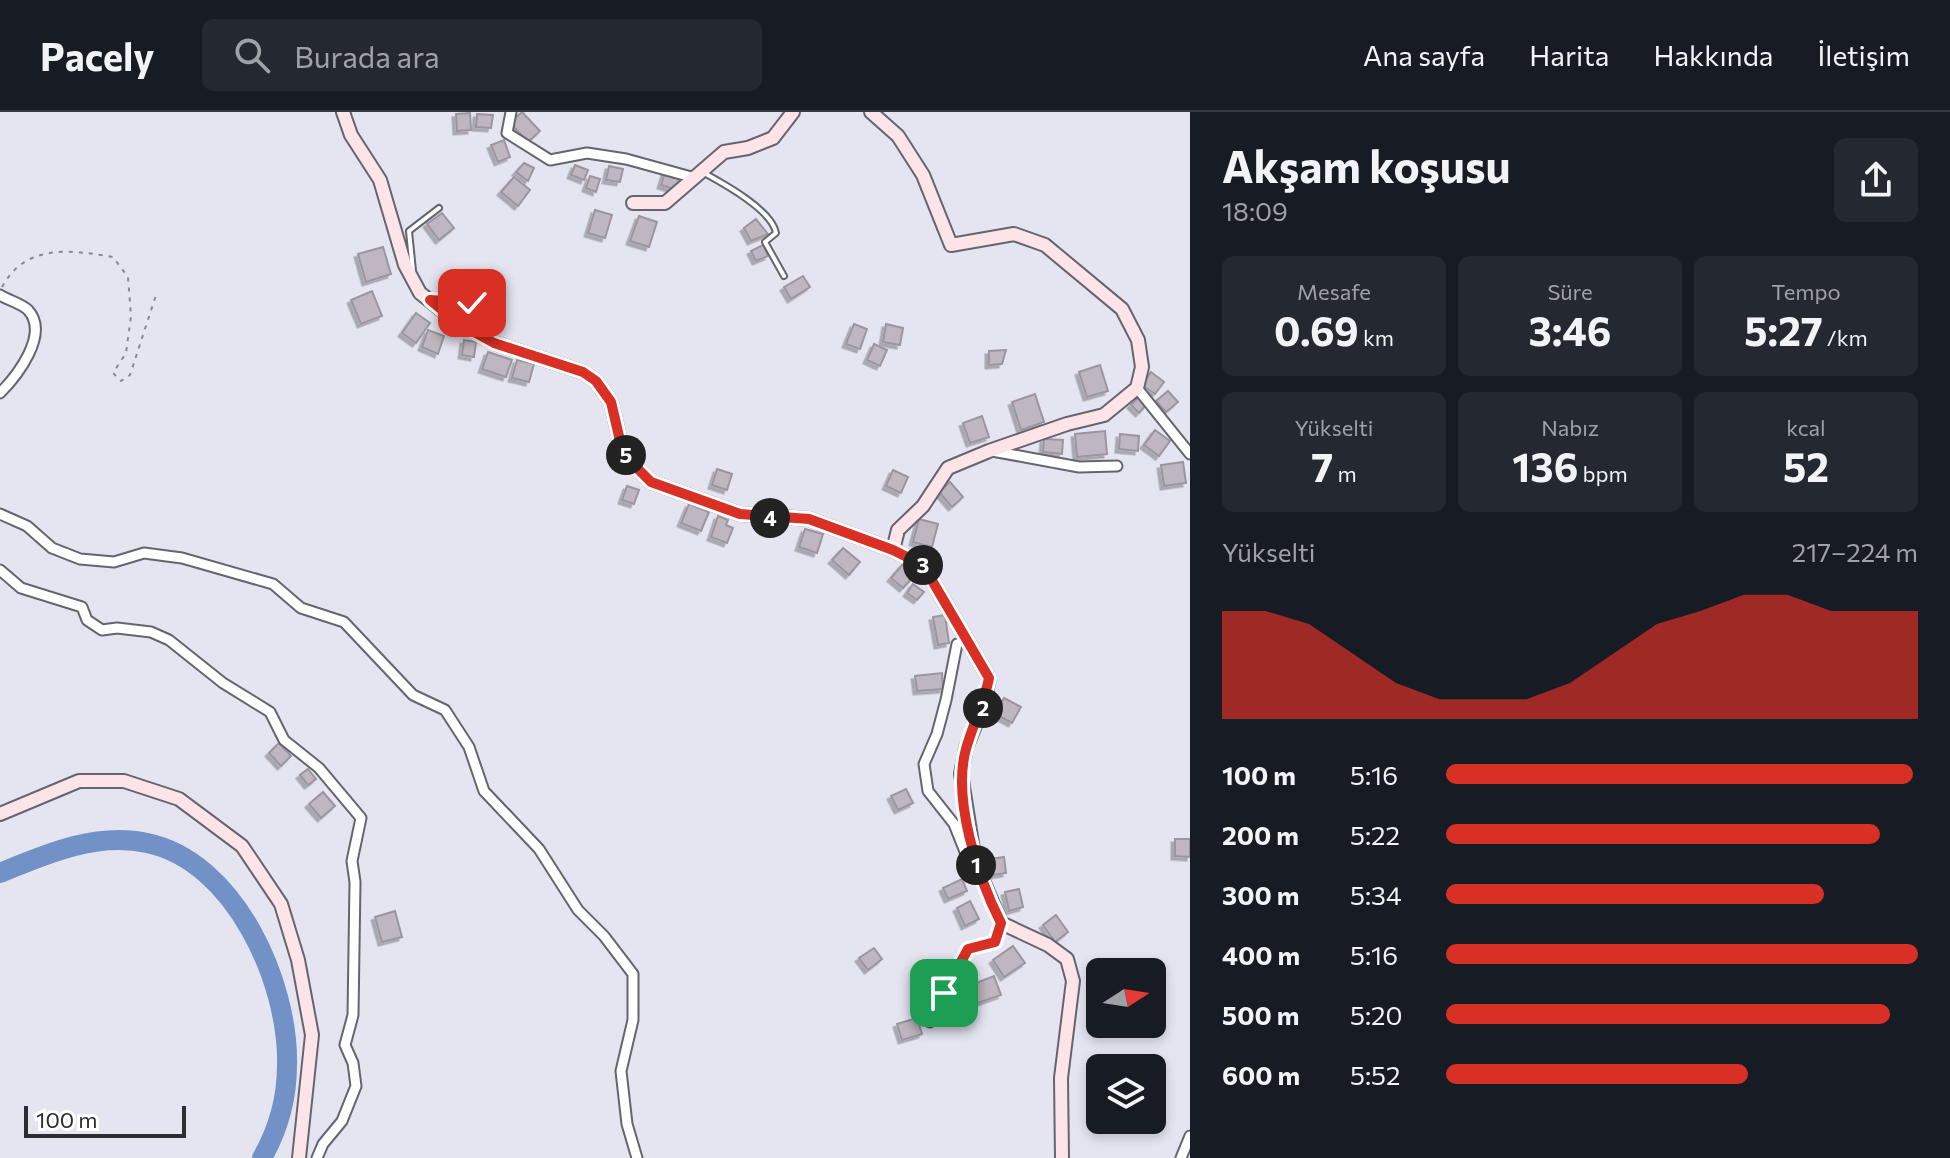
<!DOCTYPE html>
<html lang="tr">
<head>
<meta charset="utf-8">
<style>
  body { margin:0; font-family:Commissioner,sans-serif; background:#242831; color:#f1f3f6; height:100vh; display:flex; flex-direction:column; font-size:30px; white-space:nowrap }
  * { box-sizing:border-box; margin:0 }
  p { font-size:26px; color:#9ea1a6 }
  .icon { flex:none; width:44px; height:44px; fill:none; stroke:currentColor; stroke-width:2; stroke-linecap:round; stroke-linejoin:round }
  .map { position:relative; flex:1; overflow:hidden }
  .details { display:flex; flex-direction:column; background:#171b24; width:760px }
  .details>* { flex:none }
  .needle { width:52px; rotate:78deg }
  .tools { position:absolute; left:1086px; top:846px; display:grid; gap:16px }
  .tools a { display:grid; place-items:center; width:80px; height:80px; border-radius:12px; background:#171b24; box-shadow:0 4px 12px #0003; font-size:40px }
  .scale { position:absolute; left:24px; bottom:20px; width:162px; box-sizing:border-box; padding-left:8px; border:4px solid #2d2d31; border-top:0; font-size:22px; line-height:28px; white-space:nowrap; color:#2d2d31; -webkit-text-stroke:6px #fff; paint-order:stroke }
  .pin { position:absolute; display:grid; place-items:center; width:68px; height:68px; color:#fff; margin:-34px; border-radius:16px; box-shadow:0 4px 12px #0006 }
  .km { position:absolute; width:40px; height:40px; margin:-20px; border-radius:50%; background:#222; color:#fff; font-size:22px; line-height:40px; text-align:center }
  .round { display:grid; place-items:center; flex:none; width:84px; height:84px; border-radius:12px; background:#242831 }
  .overview { display:flex; align-items:center; justify-content:space-between; height:136px; padding:0 32px }
  h1 { font-size:44px; font-weight:700; line-height:60px }
  .figures { display:grid; grid-template-columns:repeat(3,1fr); gap:12px; height:136px; padding:8px 32px }
  .figures div { display:grid; align-content:center; border-radius:12px; background:#242831; text-align:center }
  .figures b { font-size:40px; font-weight:700 }
  .figures small { font-size:22px; font-weight:400 }
  .figures p { font-size:22px }
  .chart { height:224px; padding:16px 32px }
  .chart p { display:flex; justify-content:space-between }
  .chart svg { width:100%; height:144px; margin-top:8px; fill:#d93025; opacity:.7 }
  ul { padding:0 32px; list-style:none; font-size:26px }
  li { display:grid; grid-template-columns:128px 96px 1fr; align-items:center; height:60px }
  li i { height:20px; border-radius:10px; background:#d93025 }
  header { display:flex; align-items:center; gap:48px; box-sizing:border-box; height:112px; padding:0 40px; background:#171b24; border-bottom:2px solid #363941 }
  header strong { font-size:38px }
  nav { display:flex; gap:44px; margin-inline-start:auto; font-size:28px }
  .search { width:560px; height:72px; background:#242831; display:flex; align-items:center; gap:20px; box-sizing:border-box; padding:0 28px; border-radius:12px; color:#9ea1a6; font-size:30px }
  main { display:flex; flex:1; min-height:0 }
  .map>svg:first-child { display:block }
  .lines { fill:none; stroke-linecap:round; stroke-linejoin:round }
  .river { stroke:#7191c7; stroke-width:20 }
  .building { fill:#beb7c1; stroke:#9c959f; stroke-width:2; filter:url(#shadow) }
  .lane-casing { stroke:#64656f; stroke-width:8 }
  .street-casing { stroke:#64656f; stroke-width:13 }
  .secondary-casing { stroke:#64656f; stroke-width:16 }
  .path { stroke:#88888f; stroke-width:2; stroke-dasharray:4 6; stroke-linecap:butt }
  .lane { stroke:#fff; stroke-width:4 }
  .street { stroke:#fff; stroke-width:9 }
  .secondary { stroke:#fce4e8; stroke-width:12 }
  .route-casing { stroke:#fff; stroke-width:16 }
  .route { stroke:#d93025; stroke-width:10 }
</style>
</head>
<body>
<header>
<strong>Pacely</strong>
<div class="search"><svg class="icon" aria-label="search" viewBox="0 0 24 24"><circle cx="10" cy="10" r="6"/><path d="M15 15l6 6"/></svg>Burada ara</div>
<nav><a>Ana sayfa</a><a>Harita</a><a>Hakkında</a><a>İletişim</a></nav>
</header>
<main>
<div class="map">
<svg width="1190" height="1046" viewBox="0 0 1190 1046">
  <defs>
    <filter id="shadow"><feDropShadow dx="-3.5" dy="3.5" stdDeviation="0" flood-color="#0004"/></filter>
  </defs>
  <rect width="100%" height="100%" fill="#e5e5f1"/>
  <g class="lines">
    <path class="river" d="M0,761c46,-19 96,-41 147,-30 88,18 142,140 140,222 0,32 -9,65 -25,93"/>
  </g>
  <g class="building">
    <polygon points="522,0 540,19 528,30 510,11"/>
    <polygon points="470,1 471,18 457,19 456,2"/>
    <polygon points="477,2 493,3 491,16 476,15"/>
    <polygon points="504,28 510,45 498,50 491,33"/>
    <polygon points="524,51 534,56 528,69 516,60"/>
    <polygon points="575,53 588,58 584,68 571,63"/>
    <polygon points="609,54 623,57 620,70 606,68"/>
    <polygon points="665,60 681,65 677,78 661,73"/>
    <polygon points="590,64 600,67 596,80 586,76"/>
    <polygon points="514,65 530,78 518,94 501,80"/>
    <polygon points="595,98 612,103 605,126 588,121"/>
    <polygon points="442,101 454,116 439,128 427,112"/>
    <polygon points="639,104 657,110 649,135 630,129"/>
    <polygon points="756,107 768,122 751,129 744,116"/>
    <polygon points="763,133 768,144 756,149 751,139"/>
    <polygon points="383,135 391,162 366,170 358,142"/>
    <polygon points="451,163 469,171 462,187 444,179"/>
    <polygon points="803,164 810,175 791,187 784,175"/>
    <polygon points="372,179 382,204 361,212 351,188"/>
    <polygon points="416,201 430,211 416,231 402,221"/>
    <polygon points="854,212 867,217 860,237 846,232"/>
    <polygon points="886,212 903,216 900,233 883,230"/>
    <polygon points="428,218 444,224 438,242 422,235"/>
    <polygon points="464,228 476,230 474,245 462,243"/>
    <polygon points="874,232 887,238 880,254 867,248"/>
    <polygon points="1006,238 1002,252 989,253 989,239"/>
    <polygon points="488,240 512,248 506,265 482,257"/>
    <polygon points="517,248 534,252 529,270 512,266"/>
    <polygon points="1100,253 1108,279 1087,285 1079,260"/>
    <polygon points="1151,260 1164,270 1155,282 1142,273"/>
    <polygon points="1168,279 1178,290 1166,300 1156,289"/>
    <polygon points="1035,282 1044,310 1021,318 1012,290"/>
    <polygon points="1138,286 1146,293 1139,301 1131,293"/>
    <polygon points="982,304 989,325 970,331 963,311"/>
    <polygon points="1155,318 1170,329 1159,344 1144,333"/>
    <polygon points="1105,319 1107,342 1077,345 1075,322"/>
    <polygon points="1120,322 1139,324 1138,339 1119,337"/>
    <polygon points="1044,327 1063,328 1062,342 1043,340"/>
    <polygon points="1183,350 1186,371 1164,374 1161,353"/>
    <polygon points="717,357 732,362 727,378 712,373"/>
    <polygon points="893,358 908,365 901,381 886,374"/>
    <polygon points="950,370 963,385 952,395 939,380"/>
    <polygon points="627,374 639,378 634,392 622,388"/>
    <polygon points="689,392 709,400 701,419 681,411"/>
    <polygon points="718,404 728,408 726,413 733,416 727,431 711,425"/>
    <polygon points="919,407 938,412 932,435 913,430"/>
    <polygon points="805,417 823,422 817,441 799,435"/>
    <polygon points="843,436 860,450 849,463 832,448"/>
    <polygon points="903,452 915,463 903,476 891,466"/>
    <polygon points="913,472 924,480 917,488 907,481"/>
    <polygon points="945,503 949,531 938,533 933,505"/>
    <polygon points="942,561 943,577 917,579 915,564"/>
    <polygon points="1004,586 1021,595 1012,611 995,602"/>
    <polygon points="279,631 291,644 281,654 269,641"/>
    <polygon points="308,657 316,667 308,673 300,663"/>
    <polygon points="906,677 913,691 898,698 891,684"/>
    <polygon points="323,680 335,694 321,706 309,692"/>
    <polygon points="1175,727 1190,727 1190,745 1175,744"/>
    <polygon points="1004,745 1006,761 992,763 990,747"/>
    <polygon points="962,767 967,779 948,787 943,776"/>
    <polygon points="1019,777 1023,795 1009,799 1005,780"/>
    <polygon points="970,789 979,807 965,814 957,796"/>
    <polygon points="395,799 402,825 382,830 375,805"/>
    <polygon points="1056,803 1068,820 1055,830 1043,813"/>
    <polygon points="1013,834 1025,851 1004,865 993,848"/>
    <polygon points="874,836 882,847 868,858 859,846"/>
    <polygon points="994,864 1001,883 978,891 971,873"/>
    <polygon points="917,906 922,922 902,928 897,912"/>
  </g>
  <g class="lines">
    <defs>
      <g id="lane">
        <path d="M704,61c20,11 68,37 72,60l-11,9 19,34"/>
        <polyline points="413,159 409,119 439,96"/>
        <polyline points="436,189 472,191 480,175"/>
      </g>
      <g id="street">
        <polyline points="511,0 507,21 550,48 587,41 626,47 695,66"/>
        <path d="M0,183c8,5 22,9 28,15 22,24 -11,66 -28,83"/>
        <polyline points="1137,276 1190,342"/>
        <polyline points="992,339 1079,355 1117,354"/>
        <polyline points="0,402 27,414 52,436 80,447 114,450 144,441 182,446 273,472 301,496 344,510 413,583 445,598 469,635 484,679 539,737 578,798 604,824 633,862 633,908 621,959 627,1012 637,1046"/>
        <polyline points="0,458 21,476 82,495 87,508 102,518 117,516 151,520 169,528 223,571 270,600 284,628 319,656 361,706 352,749 355,770 353,903 345,933 353,951 356,974 342,1009 323,1032 317,1046"/>
        <polyline points="957,532 946,588 937,622 924,652 928,679 954,712 966,742 975,750"/>
        <polyline points="930,910 968,837 995,830 1001,811"/>
        <polyline points="1181,1046 1190,1024"/>
      </g>
      <g id="secondary">
        <polyline points="343,0 351,23 380,68 405,153 420,181 458,211 494,231 583,260 596,269 611,290 622,337 630,349 651,370 740,402 809,407 893,438 923,453 989,566 984,591 966,636 961,662 975,750 1001,811 1048,833 1067,847 1073,869 1061,966 1062,1046"/>
        <polyline points="871,0 898,24 923,63 951,133 1014,122 1045,133 1122,197 1138,228 1142,255 1137,276 1104,303 1067,312 989,339 948,356 923,394 898,418 893,438"/>
        <polyline points="633,91 665,91 724,40 748,36 773,26 793,0"/>
        <polyline points="0,702 79,669 124,669 179,687 242,734 281,792 298,848 312,923 299,1046"/>
      </g>
    </defs>
    <use href="#lane" class="lane-casing"/>
    <use href="#street" class="street-casing"/>
    <use href="#secondary" class="secondary-casing"/>
    <path class="path" d="M2,175c24,-44 69,-37 111,-30l15,20 3,39 -5,37 -13,20 8,8 9,-6 27,-83"/>
    <use href="#lane" class="lane"/>
    <use href="#street" class="street"/>
    <use href="#secondary" class="secondary"/>
  </g>
  <g class="lines">
    <defs>
      <path id="route" d="M472,191l-42,-3 28,23 36,20 89,29 13,9 15,21 11,47 8,12 21,21 89,32 69,5 84,31 30,15 66,113c-5,26 -16,46 -23,71 -14,50 12,129 35,174l-6,19 -27,7 -24,44"/>
    </defs>
    <use href="#route" class="route-casing"/>
    <use href="#route" class="route"/>
  </g>
</svg>
<div class="tools">
<a><svg class="needle" viewBox="-14 -14 28 28"><path d="M0-13l5 13h-10z" fill="#e53935"/><path d="M0 13l5-13h-10z" fill="#9ea1a6"/></svg></a>
<a><svg class="icon" aria-label="layers" viewBox="0 0 24 24"><path d="M12 4l9 5-9 5-9-5zM3 14l9 5 9-5"/></svg></a>
</div>
<div class="scale">100 m</div>
<div class="pin" style="left:944px;top:881px;background:#1e9e55"><svg class="icon" aria-label="arrive" viewBox="0 0 24 24"><path d="M6 21V4h12l-3 4 3 4H6"/></svg></div>
<div class="pin" style="left:472px;top:191px;background:#d93025"><svg class="icon" aria-label="check" viewBox="0 0 24 24"><path d="M5 12l5 5 9-10"/></svg></div>
<b class="km" style="left:976px;top:753px">1</b>
<b class="km" style="left:983px;top:596px">2</b>
<b class="km" style="left:923px;top:453px">3</b>
<b class="km" style="left:770px;top:406px">4</b>
<b class="km" style="left:626px;top:343px">5</b>
</div>
<section class="details">
<div class="overview"><div><h1>Akşam koşusu</h1><p>18:09</p></div><a class="round"><svg class="icon" aria-label="share" viewBox="0 0 24 24"><path d="M12 15V3M7 8l5-5 5 5M5 13v7h14v-7"/></svg></a></div>
<div class="figures">
<div><p>Mesafe</p><b>0.69<small> km</small></b></div>
<div><p>Süre</p><b>3:46</b></div>
<div><p>Tempo</p><b>5:27<small> /km</small></b></div>
</div>
<div class="figures">
<div><p>Yükselti</p><b>7<small> m</small></b></div>
<div><p>Nabız</p><b>136<small> bpm</small></b></div>
<div><p>kcal</p><b>52</b></div>
</div>
<div class="chart"><p><span>Yükselti</span>217–224 m</p>
<svg viewBox="0 0 160 44" preserveAspectRatio="none"><path d="M0 44V11L10 11L20 15L30 24L40 33L50 38L60 38L70 38L80 33L90 24L100 15L110 11L120 6L130 6L140 11L150 11L160 11V44z"/></svg>
</div>
<ul>
<li><b>100 m</b>5:16<i style="width:99%"></i></li>
<li><b>200 m</b>5:22<i style="width:92%"></i></li>
<li><b>300 m</b>5:34<i style="width:80%"></i></li>
<li><b>400 m</b>5:16<i style="width:100%"></i></li>
<li><b>500 m</b>5:20<i style="width:94%"></i></li>
<li><b>600 m</b>5:52<i style="width:64%"></i></li>
</ul>
</section>
</main>
</body>
</html>
